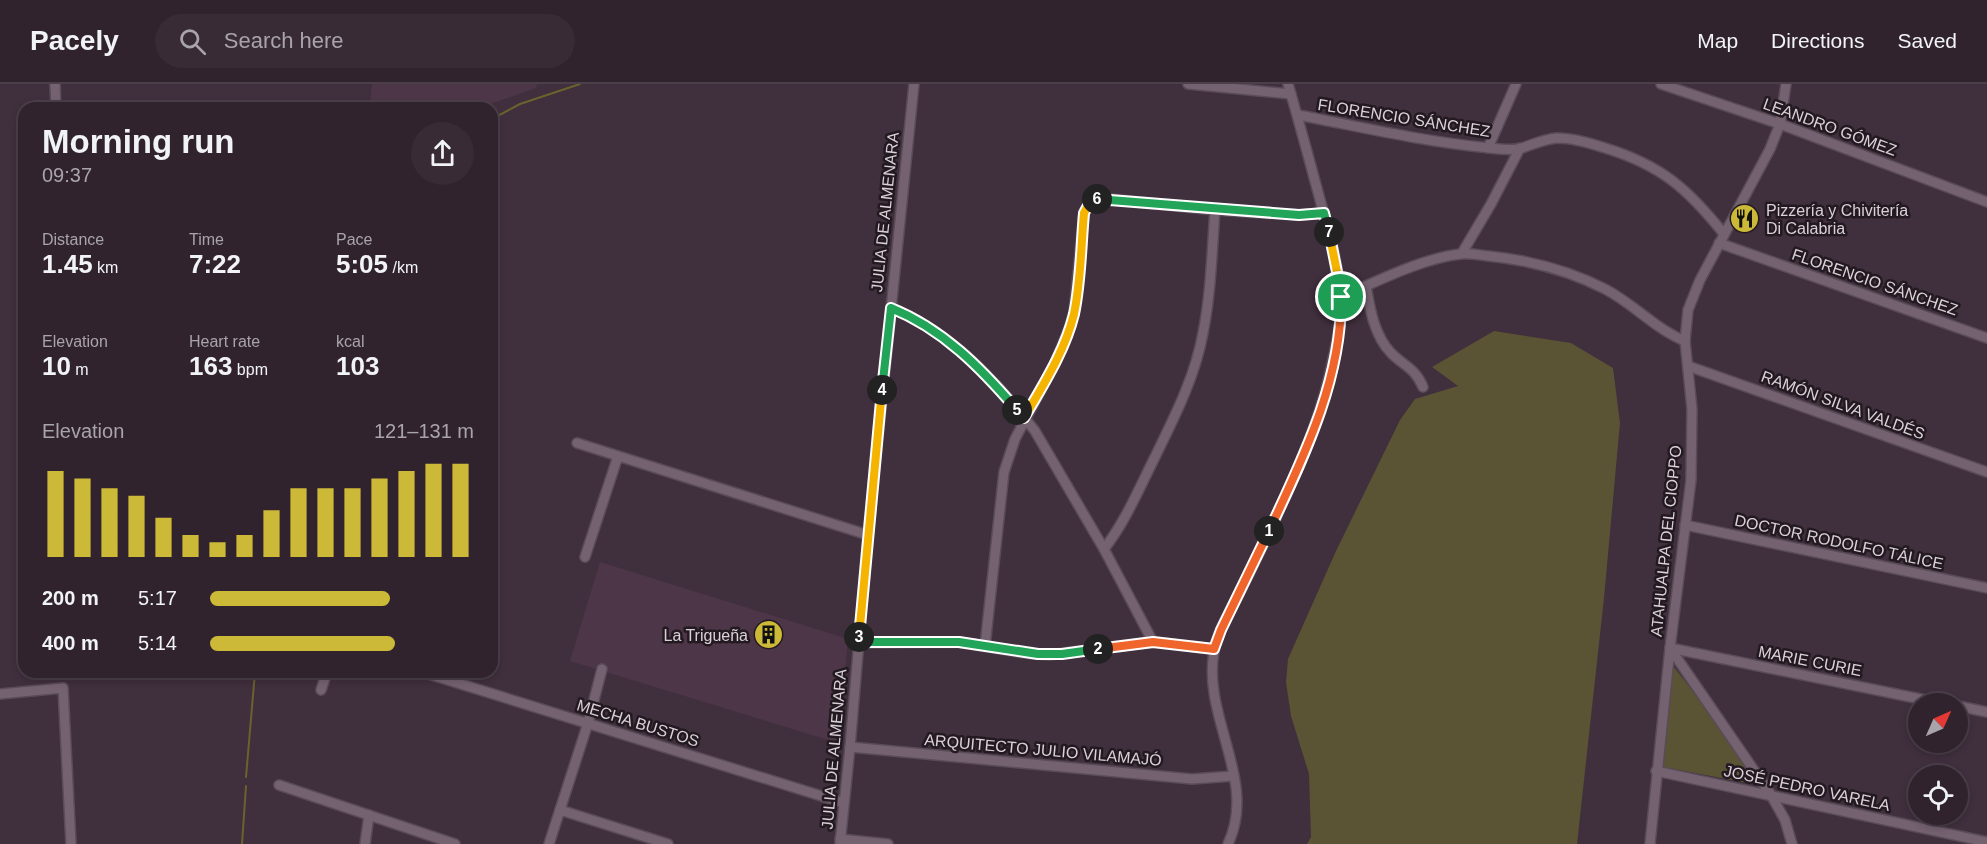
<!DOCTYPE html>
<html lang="en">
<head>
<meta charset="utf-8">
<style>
  body { margin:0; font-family:Helvetica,sans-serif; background:#382b36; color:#f1f3f6; height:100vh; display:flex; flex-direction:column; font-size:22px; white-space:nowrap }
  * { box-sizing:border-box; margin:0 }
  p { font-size:20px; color:#a8a4aa }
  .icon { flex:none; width:33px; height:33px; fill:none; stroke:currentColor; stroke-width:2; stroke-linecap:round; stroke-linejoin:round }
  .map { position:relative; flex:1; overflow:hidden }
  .side { position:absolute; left:18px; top:18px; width:480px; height:576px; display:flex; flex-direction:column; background:#30232e; border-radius:18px; box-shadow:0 3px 9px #0003,0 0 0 2px #4b404a }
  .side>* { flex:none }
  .needle { width:39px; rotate:45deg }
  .buttons { position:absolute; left:1908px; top:609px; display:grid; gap:12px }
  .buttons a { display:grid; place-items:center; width:60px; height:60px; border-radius:50%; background:#30232e; box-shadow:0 3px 9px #0003,0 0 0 2px #4b404a; font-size:30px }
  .pin { position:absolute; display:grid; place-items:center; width:51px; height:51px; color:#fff; margin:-26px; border:3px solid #fff; border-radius:50%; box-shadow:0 2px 6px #0007 }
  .km { position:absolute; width:30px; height:30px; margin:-15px; border-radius:50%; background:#222; color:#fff; font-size:16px; line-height:30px; text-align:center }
  .round { display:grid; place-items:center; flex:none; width:63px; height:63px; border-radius:32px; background:#382b36 }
  .head { display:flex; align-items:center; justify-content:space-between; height:102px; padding:0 24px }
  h1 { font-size:33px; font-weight:600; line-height:45px }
  .metrics { display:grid; grid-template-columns:repeat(3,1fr); gap:9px; height:102px; padding:6px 24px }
  .metrics div { display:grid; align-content:center }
  .metrics b { font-size:26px; font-weight:600 }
  .metrics small { font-size:16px; font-weight:400 }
  .metrics p { font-size:16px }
  .chart { height:168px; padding:12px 24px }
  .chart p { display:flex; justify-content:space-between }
  .chart svg { width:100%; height:108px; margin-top:6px; stroke:#cdb938; stroke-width:6 }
  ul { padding:0 24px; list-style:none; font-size:20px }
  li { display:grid; grid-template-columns:96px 72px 1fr; align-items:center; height:45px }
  li i { height:15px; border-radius:8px; background:#cdb938 }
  header { display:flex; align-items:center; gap:36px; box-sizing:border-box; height:84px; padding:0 30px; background:#30232e; border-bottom:2px solid #4b404a }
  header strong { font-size:28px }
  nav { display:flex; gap:33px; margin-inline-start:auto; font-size:21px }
  .search { width:420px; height:54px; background:#382b36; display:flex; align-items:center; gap:15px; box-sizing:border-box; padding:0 21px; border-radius:33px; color:#a8a4aa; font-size:22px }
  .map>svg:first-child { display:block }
  .built { fill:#4d3648 }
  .green { fill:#5a5434 }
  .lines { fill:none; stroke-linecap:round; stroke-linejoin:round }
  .stream { stroke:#6b622d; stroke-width:2 }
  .minor-casing { stroke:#594b57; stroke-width:12 }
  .minor { stroke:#756271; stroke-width:9 }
  .split-1-casing { stroke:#fff; stroke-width:12 }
  .split-2-casing { stroke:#fff; stroke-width:12 }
  .split-3-casing { stroke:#fff; stroke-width:12 }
  .split-4-casing { stroke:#fff; stroke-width:12 }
  .split-5-casing { stroke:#fff; stroke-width:12 }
  .split-6-casing { stroke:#fff; stroke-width:12 }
  .split-7-casing { stroke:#fff; stroke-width:12 }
  .split-8-casing { stroke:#fff; stroke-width:12 }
  .split-1 { stroke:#f0652b; stroke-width:8 }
  .split-2 { stroke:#f0652b; stroke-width:8 }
  .split-3 { stroke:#22a559; stroke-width:8 }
  .split-4 { stroke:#f5b400; stroke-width:8 }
  .split-5 { stroke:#22a559; stroke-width:8 }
  .split-6 { stroke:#f5b400; stroke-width:8 }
  .split-7 { stroke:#22a559; stroke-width:8 }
  .split-8 { stroke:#f5b400; stroke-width:8 }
  .labels { text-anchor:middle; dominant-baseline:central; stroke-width:5; stroke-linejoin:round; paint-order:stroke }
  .street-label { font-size:16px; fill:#dbd0d9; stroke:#221a20 }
  .poi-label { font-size:16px; fill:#dbd0d9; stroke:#221a20; text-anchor:start }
</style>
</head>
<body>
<header>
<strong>Pacely</strong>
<div class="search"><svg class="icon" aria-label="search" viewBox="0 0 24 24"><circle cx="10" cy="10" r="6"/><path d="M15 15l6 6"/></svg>Search here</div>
<nav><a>Map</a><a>Directions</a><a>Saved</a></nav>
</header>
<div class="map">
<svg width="1987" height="760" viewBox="0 0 1987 760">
  <rect width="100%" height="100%" fill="#402f3d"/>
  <g class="built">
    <polygon points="372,0 537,0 536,4 478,24 370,24"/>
    <polygon points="600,478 848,555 838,659 570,577"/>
  </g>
  <g class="green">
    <polygon points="1494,247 1571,259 1613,284 1620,339 1604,514 1577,760 1307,760 1311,753 1309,690 1291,632 1286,598 1288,575 1336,467 1400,336 1415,315 1458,302 1432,283"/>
    <path d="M1673,582c22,27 42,55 62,85 7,10 15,21 18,33l-90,-17z"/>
  </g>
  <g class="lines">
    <g class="stream">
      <polyline points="492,35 520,20 580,0"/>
      <polyline points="246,693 255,588"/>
      <polyline points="242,760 246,702"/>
    </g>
    <defs>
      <g id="minor">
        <polyline points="55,0 56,24"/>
        <polyline points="1188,0 1291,10"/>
        <polyline points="1661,0 1780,40 1987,118"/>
        <path d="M1298,31c63,12 127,27 192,33 10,1 23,3 32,0 12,-4 22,-9 35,-10 16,0 33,5 48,10 56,17 83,41 119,86"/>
        <polyline points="1488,64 1516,0"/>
        <polyline points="1719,159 1987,254"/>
        <polyline points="1462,169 1491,120 1520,64"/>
        <path d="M1366,202c4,23 8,49 25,67 13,13 24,15 32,34"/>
        <path d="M1341,213c35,-15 81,-39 120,-43 8,-1 18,1 27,2 41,4 80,14 117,33 29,15 50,40 80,52"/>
        <path d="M891,224c59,24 105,73 144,123l69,118 49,93"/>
        <polyline points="1688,282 1987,388"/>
        <polyline points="577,359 868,451"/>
        <polyline points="1685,441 1987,504"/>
        <path d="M1104,465c21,-27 34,-58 49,-88 20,-41 42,-83 50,-128 8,-40 9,-82 12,-123"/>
        <polyline points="585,473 618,372"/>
        <polyline points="858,559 959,558 1025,569 1049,571 1153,558 1214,565"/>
        <path d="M985,562l19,-174 11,-33 40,-76 14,-34 5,-16 10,-100c4,-9 7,-13 16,-15l115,12 84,5 25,-2"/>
        <polyline points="1670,564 1945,620"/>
        <polyline points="1670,564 1771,711 1785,736 1792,760"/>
        <polyline points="422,588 844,719"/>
        <polyline points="321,606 327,588"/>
        <polyline points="0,610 63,604 71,760"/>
        <polyline points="1958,622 1987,628"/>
        <polyline points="850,663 1192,695 1234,692"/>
        <polyline points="1656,687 1987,758"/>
        <polyline points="279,701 455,760"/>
        <polyline points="560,726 668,760"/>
        <polyline points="840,755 888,760"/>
        <polyline points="365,760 369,731"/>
        <polyline points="549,760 588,639 602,585"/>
        <polyline points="840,760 850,663 868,451 914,0"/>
        <path d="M1228,760c30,-63 -26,-127 -14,-192 3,-20 15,-39 25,-58 14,-28 28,-57 41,-86 24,-53 43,-96 54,-154 3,-13 6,-27 7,-40 1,-37 -10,-73 -19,-107 -11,-41 -22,-82 -34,-123"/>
        <polyline points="1650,760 1670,564 1691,396 1692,325 1685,257 1688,226 1700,196 1770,65 1780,40 1786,0"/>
      </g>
    </defs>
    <use href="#minor" class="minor-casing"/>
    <use href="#minor" class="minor"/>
  </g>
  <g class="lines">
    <defs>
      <path id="split-1" d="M1269,447c34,-73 73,-151 72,-234"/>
      <polyline id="split-2" points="1098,565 1153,558 1214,565 1221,546 1269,447"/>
      <polyline id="split-3" points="859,553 858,558 959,558 1038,570 1062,570 1098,565"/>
      <polyline id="split-4" points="859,553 882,306"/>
      <path id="split-5" d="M882,306l9,-82c52,21 90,60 126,102"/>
      <path id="split-6" d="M1017,326l7,8c19,-33 41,-67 50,-104 7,-33 7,-68 10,-101l6,-11 7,-3"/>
      <polyline id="split-7" points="1097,115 1299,131 1324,129 1329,148"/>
      <polyline id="split-8" points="1329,148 1338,193 1341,213"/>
    </defs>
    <use href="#split-1" class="split-1-casing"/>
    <use href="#split-2" class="split-2-casing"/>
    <use href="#split-3" class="split-3-casing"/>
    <use href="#split-4" class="split-4-casing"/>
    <use href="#split-5" class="split-5-casing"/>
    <use href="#split-6" class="split-6-casing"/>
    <use href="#split-7" class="split-7-casing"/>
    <use href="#split-8" class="split-8-casing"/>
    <use href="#split-1" class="split-1"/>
    <use href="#split-2" class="split-2"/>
    <use href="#split-3" class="split-3"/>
    <use href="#split-4" class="split-4"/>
    <use href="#split-5" class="split-5"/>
    <use href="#split-6" class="split-6"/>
    <use href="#split-7" class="split-7"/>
    <use href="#split-8" class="split-8"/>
  </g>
  <defs>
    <symbol id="restaurant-disc" viewBox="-11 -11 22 22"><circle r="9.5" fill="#cdb938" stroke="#221a20"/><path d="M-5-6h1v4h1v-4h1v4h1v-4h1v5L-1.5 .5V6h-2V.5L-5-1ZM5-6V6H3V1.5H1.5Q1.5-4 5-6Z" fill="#111"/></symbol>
    <symbol id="building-disc" viewBox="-11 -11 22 22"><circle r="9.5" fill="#cdb938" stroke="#221a20"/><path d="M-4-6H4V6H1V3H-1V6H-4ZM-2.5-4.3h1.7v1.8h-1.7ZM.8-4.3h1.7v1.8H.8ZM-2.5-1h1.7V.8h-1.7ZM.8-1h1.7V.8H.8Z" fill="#111"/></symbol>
  </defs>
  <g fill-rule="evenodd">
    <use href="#restaurant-disc" x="1728" y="118" width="33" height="33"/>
    <use href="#building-disc" x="752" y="534" width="33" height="33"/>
  </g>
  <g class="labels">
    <g class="street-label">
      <text transform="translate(1404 34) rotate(9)">FLORENCIO SÁNCHEZ</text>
      <text transform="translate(1830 43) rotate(20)">LEANDRO GÓMEZ</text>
      <text transform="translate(885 128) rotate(-84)">JULIA DE ALMENARA</text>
      <text transform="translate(1875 198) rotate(19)">FLORENCIO SÁNCHEZ</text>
      <text transform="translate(1843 321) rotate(20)">RAMÓN SILVA VALDÉS</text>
      <text transform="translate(1666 457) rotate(-84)">ATAHUALPA DEL CIOPPO</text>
      <text transform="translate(1839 458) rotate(12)">DOCTOR RODOLFO TÁLICE</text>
      <text transform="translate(1810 577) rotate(11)">MARIE CURIE</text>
      <text transform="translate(638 639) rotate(17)">MECHA BUSTOS</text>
      <text transform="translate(834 665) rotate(-85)">JULIA DE ALMENARA</text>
      <text transform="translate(1043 666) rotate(5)">ARQUITECTO JULIO VILAMAJÓ</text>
      <text transform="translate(1807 704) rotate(12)">JOSÉ PEDRO VARELA</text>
    </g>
    <g class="poi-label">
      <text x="1766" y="126">Pizzería y Chivitería<tspan x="1766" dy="18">Di Calabria</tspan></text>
      <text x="748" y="551" text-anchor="end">La Trigueña</text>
    </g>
  </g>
</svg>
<div class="buttons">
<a><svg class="needle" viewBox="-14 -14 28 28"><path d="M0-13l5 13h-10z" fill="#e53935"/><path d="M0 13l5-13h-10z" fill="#a8a4aa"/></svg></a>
<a><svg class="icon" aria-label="locate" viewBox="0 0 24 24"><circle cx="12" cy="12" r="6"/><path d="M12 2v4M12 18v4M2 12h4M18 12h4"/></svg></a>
</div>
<div class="pin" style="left:1341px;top:213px;background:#1e9e55"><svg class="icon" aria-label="arrive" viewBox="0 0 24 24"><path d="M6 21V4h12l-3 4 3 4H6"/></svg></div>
<b class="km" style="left:1269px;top:447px">1</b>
<b class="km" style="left:1098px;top:565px">2</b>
<b class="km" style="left:859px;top:553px">3</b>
<b class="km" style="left:882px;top:306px">4</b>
<b class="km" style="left:1017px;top:326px">5</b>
<b class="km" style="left:1097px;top:115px">6</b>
<b class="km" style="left:1329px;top:148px">7</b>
<section class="side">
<div class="head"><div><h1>Morning run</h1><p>09:37</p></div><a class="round"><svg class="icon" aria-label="share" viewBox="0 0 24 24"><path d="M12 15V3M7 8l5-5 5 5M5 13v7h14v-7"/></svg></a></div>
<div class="metrics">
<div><p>Distance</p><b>1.45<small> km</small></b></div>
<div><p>Time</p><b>7:22</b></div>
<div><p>Pace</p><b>5:05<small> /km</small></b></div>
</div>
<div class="metrics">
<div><p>Elevation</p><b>10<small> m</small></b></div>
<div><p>Heart rate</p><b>163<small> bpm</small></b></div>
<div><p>kcal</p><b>103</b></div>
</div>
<div class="chart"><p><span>Elevation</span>121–131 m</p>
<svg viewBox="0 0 160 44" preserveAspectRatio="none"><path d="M5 44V9M15 44V12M25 44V16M35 44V19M45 44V28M55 44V35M65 44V38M75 44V35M85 44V25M95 44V16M105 44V16M115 44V16M125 44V12M135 44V9M145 44V6M155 44V6"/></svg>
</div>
<ul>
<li><b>200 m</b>5:17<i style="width:68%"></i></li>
<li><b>400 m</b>5:14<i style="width:70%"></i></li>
</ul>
</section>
</div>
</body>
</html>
